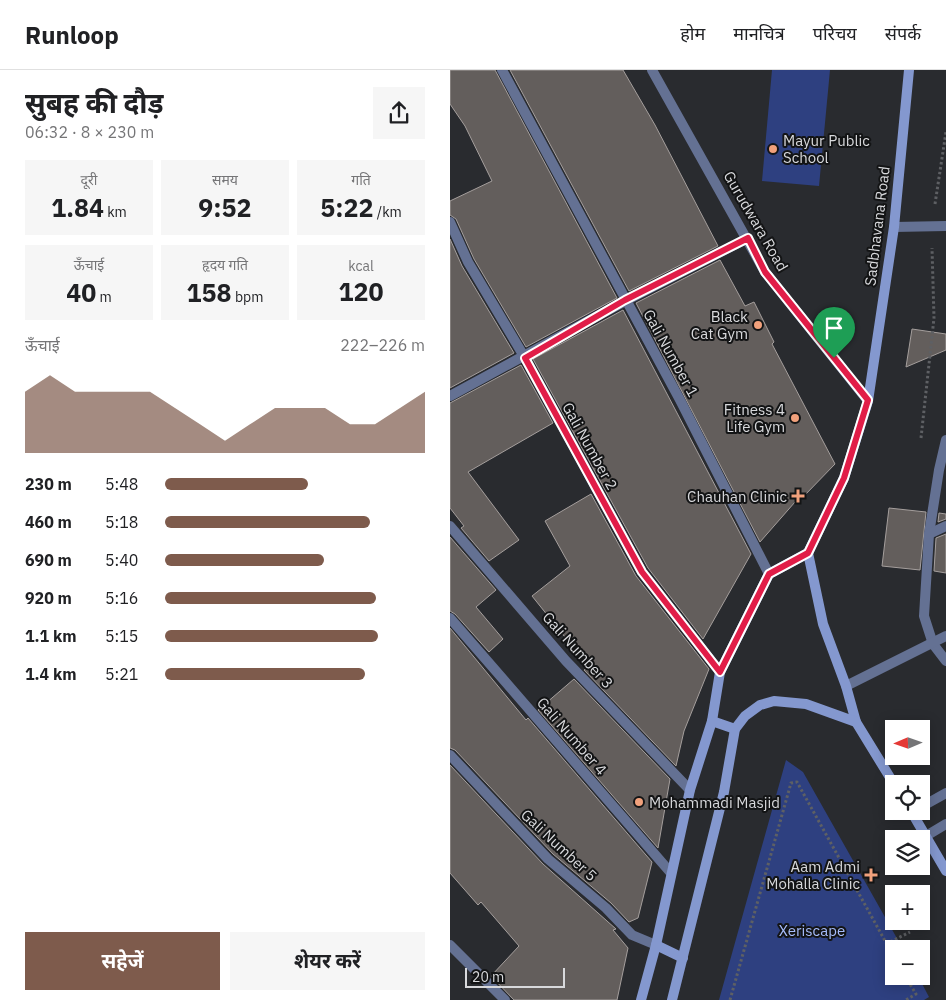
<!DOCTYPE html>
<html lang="hi">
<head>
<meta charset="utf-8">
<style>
  body { margin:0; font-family:"IBM Plex Sans","Noto Sans Devanagari",sans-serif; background:#f6f6f6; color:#202124; height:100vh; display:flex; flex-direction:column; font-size:19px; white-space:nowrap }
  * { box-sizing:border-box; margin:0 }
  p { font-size:16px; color:#757577 }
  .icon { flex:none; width:28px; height:28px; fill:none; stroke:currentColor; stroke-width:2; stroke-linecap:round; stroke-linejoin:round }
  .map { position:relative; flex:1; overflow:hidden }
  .side { display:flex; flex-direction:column; background:#fff; width:450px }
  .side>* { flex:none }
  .needle { width:32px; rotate:268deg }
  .tools { position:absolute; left:435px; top:650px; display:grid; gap:10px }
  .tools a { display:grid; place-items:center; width:45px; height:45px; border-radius:0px; background:#fff; box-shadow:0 2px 12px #0003; font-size:25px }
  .scale { position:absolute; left:15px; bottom:12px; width:100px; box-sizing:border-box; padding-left:5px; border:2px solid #d8d9dc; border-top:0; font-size:14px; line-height:18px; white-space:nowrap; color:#d8d9dc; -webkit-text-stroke:4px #131415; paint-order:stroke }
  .pin { position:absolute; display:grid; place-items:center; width:42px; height:42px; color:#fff; margin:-51px -21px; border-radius:50% 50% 50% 0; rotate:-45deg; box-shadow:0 0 5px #0007 }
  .pin .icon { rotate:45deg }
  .round { display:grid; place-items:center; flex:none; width:52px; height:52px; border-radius:0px; background:#f6f6f6 }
  .overview { display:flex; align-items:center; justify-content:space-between; height:85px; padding:0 25px }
  h1 { font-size:28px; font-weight:700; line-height:38px }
  .figures { display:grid; grid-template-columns:repeat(3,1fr); gap:8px; height:85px; padding:5px 25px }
  .figures div { display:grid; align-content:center; border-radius:0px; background:#f6f6f6; text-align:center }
  .figures b { font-size:25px; font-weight:700 }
  .figures small { font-size:14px; font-weight:400 }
  .figures p { font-size:14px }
  .chart { height:140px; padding:10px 25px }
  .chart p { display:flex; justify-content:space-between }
  .chart svg { width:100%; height:90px; margin-top:5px; fill:#7e5b4c; opacity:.7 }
  .action { display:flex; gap:10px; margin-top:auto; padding:10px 25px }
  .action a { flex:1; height:58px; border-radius:0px; background:#7e5b4c; color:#fff; font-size:20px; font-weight:700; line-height:58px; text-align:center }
  .action a+a { background:#f6f6f6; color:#202124 }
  ul { padding:0 25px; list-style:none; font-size:16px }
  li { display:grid; grid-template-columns:80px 60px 1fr; align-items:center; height:38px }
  li i { height:12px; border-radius:6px; background:#7e5b4c }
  header { display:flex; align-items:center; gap:30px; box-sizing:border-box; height:70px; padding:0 25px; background:#fff; border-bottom:1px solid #e0e0e0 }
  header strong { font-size:24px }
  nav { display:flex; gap:28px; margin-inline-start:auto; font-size:18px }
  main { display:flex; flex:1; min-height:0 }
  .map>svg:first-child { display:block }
  .green { fill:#2e4080 }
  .building { fill:#635e5c; stroke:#a59f9d }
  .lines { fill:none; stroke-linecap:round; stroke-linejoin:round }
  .path { stroke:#5e6064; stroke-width:3; stroke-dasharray:2.5 2.5; stroke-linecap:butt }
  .lane { stroke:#647193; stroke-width:10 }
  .street { stroke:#647193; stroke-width:10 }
  .secondary { stroke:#8498cf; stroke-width:10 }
  .route-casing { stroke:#fff; stroke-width:10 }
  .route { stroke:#e11d48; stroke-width:6 }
  .poi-dot { fill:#f1a17c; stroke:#131415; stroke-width:2 }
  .labels { text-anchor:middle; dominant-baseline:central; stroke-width:4; stroke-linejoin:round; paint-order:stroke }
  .poi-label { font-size:15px; fill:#d8d9dc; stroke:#131415; text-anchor:end }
  .street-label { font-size:15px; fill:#d8d9dc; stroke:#131415 }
  .park-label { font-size:15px; fill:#a6bcfb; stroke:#131415 }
</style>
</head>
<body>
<header>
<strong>Runloop</strong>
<nav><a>होम</a><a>मानचित्र</a><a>परिचय</a><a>संपर्क</a></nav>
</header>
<main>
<section class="side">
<div class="overview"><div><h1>सुबह की दौड़</h1><p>06:32 · 8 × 230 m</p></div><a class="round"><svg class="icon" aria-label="share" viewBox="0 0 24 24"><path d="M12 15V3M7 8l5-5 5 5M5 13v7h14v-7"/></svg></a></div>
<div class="figures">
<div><p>दूरी</p><b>1.84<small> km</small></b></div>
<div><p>समय</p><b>9:52</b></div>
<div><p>गति</p><b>5:22<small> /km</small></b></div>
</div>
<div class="figures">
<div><p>ऊँचाई</p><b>40<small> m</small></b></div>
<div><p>हृदय गति</p><b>158<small> bpm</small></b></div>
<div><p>kcal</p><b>120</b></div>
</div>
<div class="chart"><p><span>ऊँचाई</span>222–226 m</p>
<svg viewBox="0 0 160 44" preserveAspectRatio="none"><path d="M0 44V14L10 6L20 14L30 14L40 14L50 14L60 22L70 30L80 38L90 30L100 22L110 22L120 22L130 30L140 30L150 22L160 14V44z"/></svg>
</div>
<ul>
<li><b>230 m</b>5:48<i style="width:55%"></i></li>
<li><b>460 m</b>5:18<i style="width:79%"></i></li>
<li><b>690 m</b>5:40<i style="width:61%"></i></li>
<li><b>920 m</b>5:16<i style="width:81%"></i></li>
<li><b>1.1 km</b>5:15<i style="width:82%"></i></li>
<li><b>1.4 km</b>5:21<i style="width:77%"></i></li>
</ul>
<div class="action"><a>सहेजें</a><a>शेयर करें</a></div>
</section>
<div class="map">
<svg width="496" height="930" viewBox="0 0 496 930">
  <rect width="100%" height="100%" fill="#292b2f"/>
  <g class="green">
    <polygon points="322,0 380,0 369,116 312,111"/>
    <polygon points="336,690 353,702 453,879 444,879 444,906 468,906 479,927 474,930 269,930"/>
  </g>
  <g class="building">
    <polygon points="0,0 45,0 167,228 76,277 24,189 6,149 0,145 0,131 42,111 15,56 0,34"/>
    <polygon points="60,0 173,0 205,55 268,176 179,221"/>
    <polygon points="0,169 12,196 64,283 0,318"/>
    <polygon points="270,190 295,236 304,232 324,272 322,274 385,394 354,426 352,424 310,472 186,233"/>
    <polygon points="173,240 301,484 253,569 198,498 83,289"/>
    <polygon points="462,259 496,264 496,280 456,297"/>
    <polygon points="71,295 103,353 18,402 69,470 39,491 11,458 14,456 0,438 0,333"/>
    <polygon points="141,424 186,506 259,599 234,661 226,696 134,600 139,597 82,526 120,496 95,451"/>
    <polygon points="439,438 476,442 470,500 432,496"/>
    <polygon points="489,443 496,444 496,449 488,452"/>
    <polygon points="496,464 496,503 484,501 486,468"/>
    <polygon points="0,467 46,520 26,537 53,569 39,582 5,544 0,541"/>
    <polygon points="0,558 76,650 78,648 202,792 188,848 179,852 161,833 103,784 5,680 0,678"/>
    <polygon points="124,609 220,709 208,778 88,640"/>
    <polygon points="0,695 93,794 166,859 163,860 178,878 167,930 64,930 41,906 69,876 31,832 28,835 0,803"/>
  </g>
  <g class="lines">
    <g class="path">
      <polyline points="485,134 496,62"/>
      <polyline points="471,368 484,248 482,178"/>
      <polyline points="436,874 460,862"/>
      <polyline points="455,906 466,924 456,930"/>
      <polyline points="280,930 341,713 347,712 444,887"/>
    </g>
    <g class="lane">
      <polyline points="496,370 489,400 479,464 474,546 483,574 496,591"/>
      <polyline points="479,464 496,456"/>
      <polyline points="396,616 496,566"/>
      <polyline points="471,737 496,723"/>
      <polyline points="476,766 496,754"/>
    </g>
    <g class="street">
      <polyline points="52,0 230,330 319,504"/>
      <polyline points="202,0 315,202 418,331"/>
      <polyline points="0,152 18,192 75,288 192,502 270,602"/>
      <polyline points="444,157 496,156"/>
      <polyline points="0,326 175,231 298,168"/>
      <polyline points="0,456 116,591 240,720"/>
      <polyline points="0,548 221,803"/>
      <polyline points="0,685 98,789 156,838 182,865 206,875"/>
      <polyline points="0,875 55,930"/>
    </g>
    <g class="secondary">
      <polyline points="358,483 394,408 418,331 444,157 459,0"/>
      <polyline points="358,483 373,554 396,616 406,652 444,714"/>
      <polyline points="262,651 285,659"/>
      <polyline points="461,741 496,801"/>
      <polyline points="206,875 233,888"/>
      <polyline points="191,930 206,875 240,720 262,651 270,602 319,504 358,483"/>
      <polyline points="222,930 274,722 285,659 295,646 310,635 324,631 356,634 406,652"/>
    </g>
  </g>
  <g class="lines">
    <defs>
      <polygon id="route" points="298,168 315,202 418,330 394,408 358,483 319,504 270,602 192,502 75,288 175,230"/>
    </defs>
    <use href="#route" class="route-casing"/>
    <use href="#route" class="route"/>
  </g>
  <g class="poi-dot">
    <circle cx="323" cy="79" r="5"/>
    <circle cx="308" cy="255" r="5"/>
    <circle cx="345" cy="348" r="5"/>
    <path d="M345.5 418.5h5v5h5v5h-5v5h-5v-5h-5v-5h5z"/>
    <circle cx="189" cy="732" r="5"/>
    <path d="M418.5 797.5h5v5h5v5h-5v5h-5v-5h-5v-5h5z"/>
  </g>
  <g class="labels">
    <g class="poi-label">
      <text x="333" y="70" text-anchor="start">Mayur Public<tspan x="333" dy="17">School</tspan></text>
      <text x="298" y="246">Black<tspan x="298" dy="17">Cat Gym</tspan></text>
      <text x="335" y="339">Fitness 4<tspan x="335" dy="17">Life Gym</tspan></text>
      <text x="337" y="426">Chauhan Clinic</text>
      <text x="199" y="732" text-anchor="start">Mohammadi Masjid</text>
      <text x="410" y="796">Aam Admi<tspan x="410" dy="17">Mohalla Clinic</tspan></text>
    </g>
    <g class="street-label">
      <text transform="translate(306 151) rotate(60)">Gurudwara Road</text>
      <text transform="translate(427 156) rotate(-83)">Sadbhavana Road</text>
      <text transform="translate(221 283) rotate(61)">Gali Number 1</text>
      <text transform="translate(140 376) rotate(61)">Gali Number 2</text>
      <text transform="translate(128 580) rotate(48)">Gali Number 3</text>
      <text transform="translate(122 666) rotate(49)">Gali Number 4</text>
      <text transform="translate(109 775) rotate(43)">Gali Number 5</text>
    </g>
    <g class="park-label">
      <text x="362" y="860">Xeriscape</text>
    </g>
  </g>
</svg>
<div class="tools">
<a><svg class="needle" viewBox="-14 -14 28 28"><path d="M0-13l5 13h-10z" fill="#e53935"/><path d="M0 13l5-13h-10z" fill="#757577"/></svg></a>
<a><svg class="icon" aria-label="locate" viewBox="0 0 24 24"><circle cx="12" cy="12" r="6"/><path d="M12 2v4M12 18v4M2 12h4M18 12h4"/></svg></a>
<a><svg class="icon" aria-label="layers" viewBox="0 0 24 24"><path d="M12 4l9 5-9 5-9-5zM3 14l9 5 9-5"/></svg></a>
<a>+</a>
<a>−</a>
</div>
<div class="scale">20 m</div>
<div class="pin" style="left:384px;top:288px;background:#1e9e55"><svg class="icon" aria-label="arrive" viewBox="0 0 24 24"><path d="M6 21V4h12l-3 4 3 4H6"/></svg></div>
</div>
</main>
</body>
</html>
